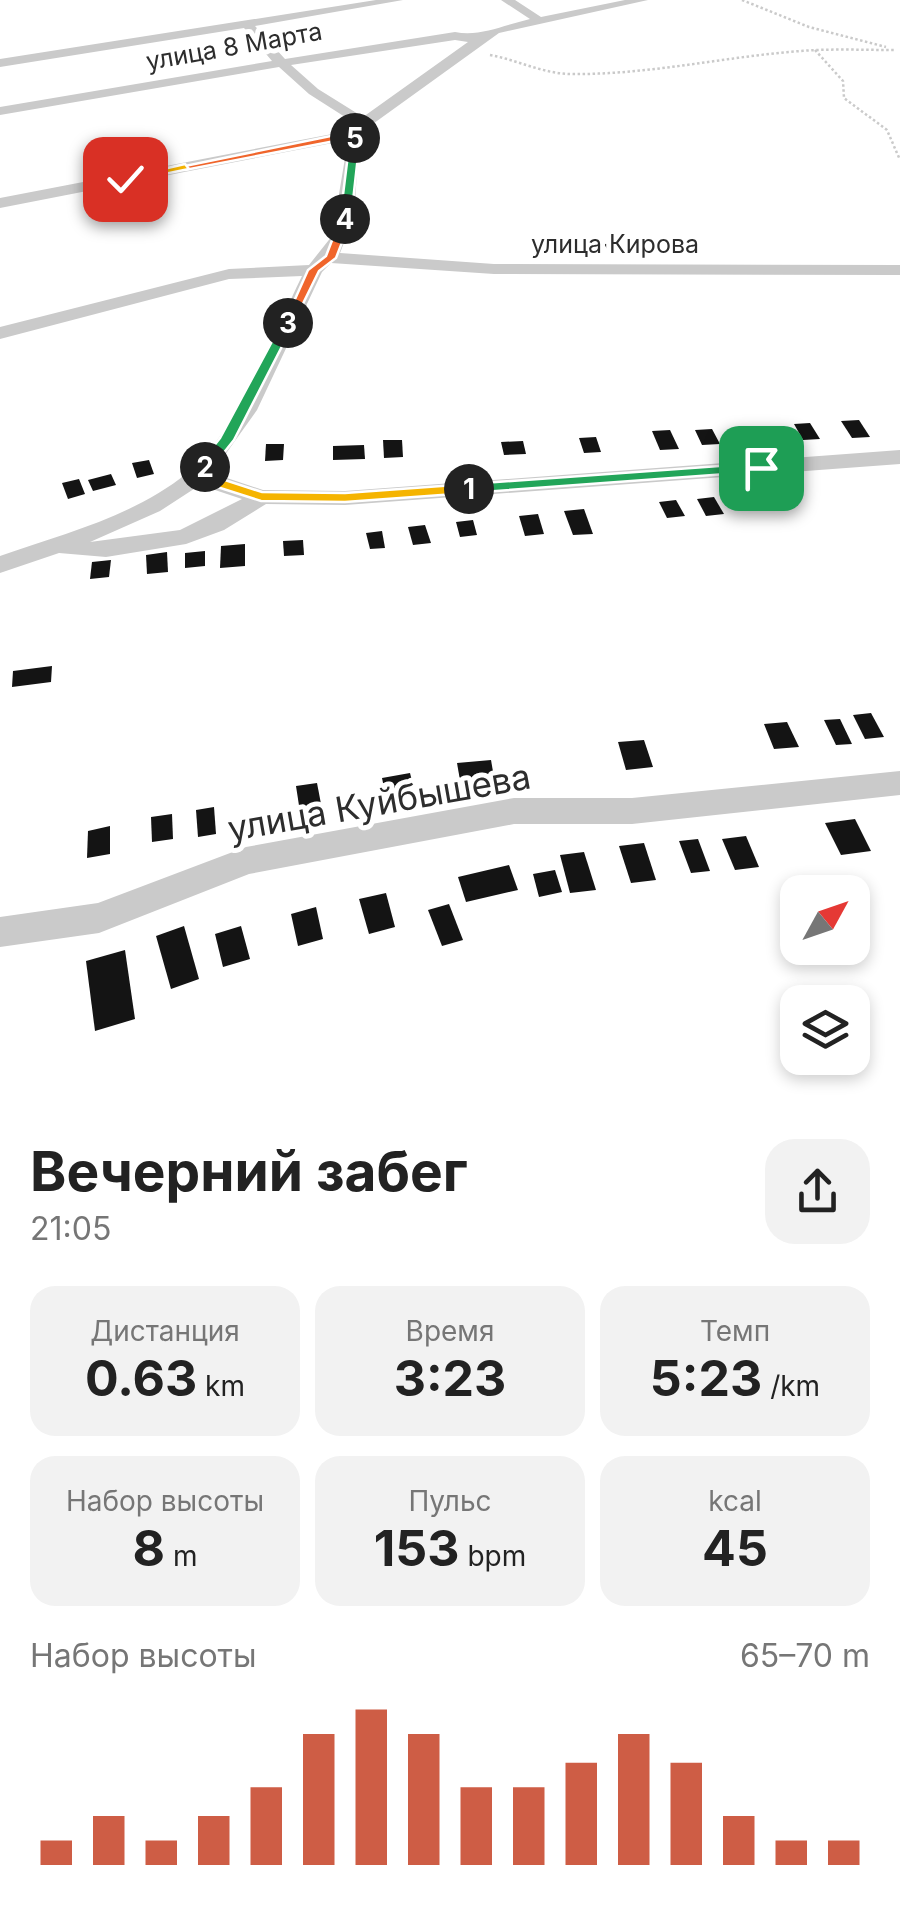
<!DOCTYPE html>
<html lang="ru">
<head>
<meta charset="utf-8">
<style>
  body { margin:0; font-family:Inter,sans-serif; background:#f2f2f2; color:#222; height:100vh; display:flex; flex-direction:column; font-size:38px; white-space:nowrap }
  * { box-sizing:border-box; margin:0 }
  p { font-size:32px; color:#767676 }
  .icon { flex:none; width:55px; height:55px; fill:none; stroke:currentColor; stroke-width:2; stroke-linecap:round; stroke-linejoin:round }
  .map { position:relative; height:1106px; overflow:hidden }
  .panel { display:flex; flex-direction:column; background:#fff; flex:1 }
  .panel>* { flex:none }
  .needle { width:65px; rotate:50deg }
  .fabs { position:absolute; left:780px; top:875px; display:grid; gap:20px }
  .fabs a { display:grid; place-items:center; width:90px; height:90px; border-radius:20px; background:#fff; box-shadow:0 5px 15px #0003; font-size:50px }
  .pin { position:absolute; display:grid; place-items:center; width:85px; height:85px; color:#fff; margin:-42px; border-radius:20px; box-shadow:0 5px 15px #0006 }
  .km { position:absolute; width:50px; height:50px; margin:-25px; border-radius:50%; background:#222; color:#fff; font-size:28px; line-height:50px; text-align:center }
  .round { display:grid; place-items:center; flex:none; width:105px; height:105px; border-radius:30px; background:#f2f2f2 }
  .summary { display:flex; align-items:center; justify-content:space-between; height:170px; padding:0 30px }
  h1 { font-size:55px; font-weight:700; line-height:75px }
  .metrics { display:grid; grid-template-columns:repeat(3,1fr); gap:15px; height:170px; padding:10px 30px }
  .metrics div { display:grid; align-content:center; border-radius:25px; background:#f2f2f2; text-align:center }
  .metrics b { font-size:50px; font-weight:700 }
  .metrics small { font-size:28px; font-weight:400 }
  .metrics p { font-size:28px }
  .chart { height:280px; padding:20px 30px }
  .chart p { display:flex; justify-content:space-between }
  .chart svg { width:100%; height:180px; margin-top:10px; stroke:#ce5d45; stroke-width:6 }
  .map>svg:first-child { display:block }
  .building { fill:#141414 }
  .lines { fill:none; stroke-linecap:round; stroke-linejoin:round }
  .path { stroke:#cacaca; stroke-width:2.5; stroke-dasharray:2.5 2.5; stroke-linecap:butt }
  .minor { fill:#cacaca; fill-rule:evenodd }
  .split-1 { fill:#22a559; stroke:#fff; stroke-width:2.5 }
  .split-2 { fill:#f5b400; stroke:#fff; stroke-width:2.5 }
  .split-3 { fill:#22a559; stroke:#fff; stroke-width:2.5 }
  .split-4 { fill:#f0652b; stroke:#fff; stroke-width:2.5 }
  .split-5 { fill:#22a559; stroke:#fff; stroke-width:2.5 }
  .split-6 { fill:#f0652b; stroke:#fff; stroke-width:2.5 }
  .split-7 { fill:#f5b400; stroke:#fff; stroke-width:2.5 }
  .labels { text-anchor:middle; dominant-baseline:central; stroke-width:10; stroke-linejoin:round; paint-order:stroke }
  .far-street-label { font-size:25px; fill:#2d2d2d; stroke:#fff }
  .near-street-label { font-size:35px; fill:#2d2d2d; stroke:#fff }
</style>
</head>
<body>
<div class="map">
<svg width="900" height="1106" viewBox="0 0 900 1106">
  <rect width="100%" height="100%" fill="#fff"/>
  <g class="building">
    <polygon points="629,243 635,255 611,255 604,244"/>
    <polygon points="859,420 870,437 852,438 841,421"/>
    <polygon points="810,423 820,439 803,440 794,424"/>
    <polygon points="712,429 720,444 702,445 695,430"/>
    <polygon points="670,430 679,449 660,450 652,431"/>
    <polygon points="596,437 601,452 584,453 579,438"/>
    <polygon points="383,440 402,440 403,457 384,458"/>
    <polygon points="523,441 526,454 504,455 501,442"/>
    <polygon points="266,444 284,444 283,460 265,461"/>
    <polygon points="364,445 365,459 333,460 333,446"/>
    <polygon points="149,460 154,474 137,478 132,463"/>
    <polygon points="111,474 116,485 93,491 88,480"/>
    <polygon points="79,479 85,494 68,499 62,483"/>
    <polygon points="788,490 796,503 778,505 770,492"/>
    <polygon points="714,497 724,514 706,516 697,499"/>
    <polygon points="676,500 685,516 667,518 659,502"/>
    <polygon points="584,509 593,534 573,535 564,511"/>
    <polygon points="538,514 544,534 525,536 519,516"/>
    <polygon points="473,520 477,535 460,537 456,522"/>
    <polygon points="425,525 431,543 413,545 408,527"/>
    <polygon points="382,531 385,548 370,549 366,533"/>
    <polygon points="303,540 304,555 284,556 283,541"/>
    <polygon points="245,544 245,566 220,568 221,546"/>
    <polygon points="205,551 205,566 185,568 185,553"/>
    <polygon points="167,552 168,572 147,574 146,555"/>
    <polygon points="111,560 109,577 90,579 92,562"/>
    <polygon points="52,666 51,682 12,687 13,671"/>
    <polygon points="871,713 884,737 865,739 853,715"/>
    <polygon points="840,719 852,744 836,745 824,720"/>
    <polygon points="787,722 799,747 774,749 764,724"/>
    <polygon points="644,740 653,767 626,770 618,742"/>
    <polygon points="491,760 495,783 461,786 457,763"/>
    <polygon points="410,773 416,797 387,802 382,778"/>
    <polygon points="317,783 322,809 300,812 296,786"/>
    <polygon points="214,807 216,834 198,837 196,810"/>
    <polygon points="172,814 173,839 152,842 151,817"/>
    <polygon points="855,819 871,851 841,855 825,823"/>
    <polygon points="110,826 110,854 87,858 88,831"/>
    <polygon points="746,836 759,867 735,870 722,839"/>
    <polygon points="698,839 710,871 691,873 679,841"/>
    <polygon points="644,843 656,880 631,883 619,846"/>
    <polygon points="584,852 596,890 570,893 560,855"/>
    <polygon points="509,865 518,890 466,902 458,877"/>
    <polygon points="555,870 562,892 539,897 533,874"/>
    <polygon points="386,893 395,927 369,934 359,899"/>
    <polygon points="449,904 463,940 442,946 428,910"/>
    <polygon points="316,907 323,939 298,946 291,914"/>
    <polygon points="184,926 199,979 171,989 156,936"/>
    <polygon points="241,926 250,959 223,967 215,934"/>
    <polygon points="125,950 135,1019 95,1031 86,961"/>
  </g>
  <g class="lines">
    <g class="path">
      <polyline points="742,0 809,27 886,47"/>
      <polyline points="815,50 843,81 844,98 887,130 900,160"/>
      <path d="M490,55c28,5 53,19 82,19 82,1 163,-20 245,-24 25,-1 51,0 77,0"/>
    </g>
    <g class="minor">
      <path d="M376,0h27l-148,26 30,33 170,-27c25,5 49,-7 75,-13l-29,-19h14l26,17 84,-17h23l-149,33 -129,93 -12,31 -4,60 -14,36 154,11 406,1v10l-406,-1 -163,-11 -9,9 -65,138 -45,63 51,17 82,1 555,-41v14l-555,41 -79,-1 -42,26 -38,14 -80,13 -47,-4 -59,20v-17c63,-22 135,-40 187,-83 53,-45 85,-136 115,-197l-73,3 -229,60v-12l229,-58 80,-4 23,-29 16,-96 -348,68v-10l353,-68 3,-6 -47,-30 -30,-27 -279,48v-8l272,-46 -28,-33 -244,39v-8zM455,40l13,2 -105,75 -45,-28 -27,-24zM200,485l42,14 -62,31 -90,12 70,-31z"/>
      <polygon points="900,771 900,795 632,824 514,824 249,874 99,933 0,947 0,917 98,903 246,847 514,798 632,798"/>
    </g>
  </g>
  <polygon class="split-1" points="761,463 769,468 767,471 469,493 462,489 469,484"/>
  <polygon class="split-2" points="199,464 212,467 206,474 262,492 345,493 469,484 477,489 469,493 345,502 261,501 192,479 189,476"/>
  <polygon class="split-3" points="283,321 294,323 234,440 210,470 199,470 197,467 220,438"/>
  <polygon class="split-4" points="341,217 351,219 336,258 319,271 292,326 283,326 308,270 326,256"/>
  <polygon class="split-5" points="355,135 360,138 351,219 345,222 340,219 350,138"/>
  <polygon class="split-6" points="355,131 360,134 355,141 350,138 185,170 180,167"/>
  <polygon class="split-7" points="185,164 189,169 125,182 120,179"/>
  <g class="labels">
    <g class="far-street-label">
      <text transform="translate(234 46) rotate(-10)">улица 8 Марта</text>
      <text x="615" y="244">улица Кирова</text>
    </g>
    <g class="near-street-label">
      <text transform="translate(379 802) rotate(-10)">улица Куйбышева</text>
    </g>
  </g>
</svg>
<div class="fabs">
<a><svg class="needle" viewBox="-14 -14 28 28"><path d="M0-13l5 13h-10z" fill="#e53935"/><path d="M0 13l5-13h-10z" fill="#767676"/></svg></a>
<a><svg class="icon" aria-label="layers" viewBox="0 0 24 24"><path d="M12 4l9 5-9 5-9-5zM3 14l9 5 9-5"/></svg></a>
</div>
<div class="pin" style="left:761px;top:468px;background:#1e9e55"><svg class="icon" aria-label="arrive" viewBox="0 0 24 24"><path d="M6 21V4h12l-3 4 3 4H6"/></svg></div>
<div class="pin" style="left:125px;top:179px;background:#d93025"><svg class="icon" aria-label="check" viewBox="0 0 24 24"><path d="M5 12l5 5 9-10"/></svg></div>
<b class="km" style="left:469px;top:489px">1</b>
<b class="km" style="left:205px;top:467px">2</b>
<b class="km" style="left:288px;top:323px">3</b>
<b class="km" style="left:345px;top:219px">4</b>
<b class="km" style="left:355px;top:138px">5</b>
</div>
<section class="panel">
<div class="summary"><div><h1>Вечерний забег</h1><p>21:05</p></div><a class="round"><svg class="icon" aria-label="share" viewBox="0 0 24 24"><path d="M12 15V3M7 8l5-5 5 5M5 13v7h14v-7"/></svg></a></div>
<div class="metrics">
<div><p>Дистанция</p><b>0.63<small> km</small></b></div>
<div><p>Время</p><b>3:23</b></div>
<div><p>Темп</p><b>5:23<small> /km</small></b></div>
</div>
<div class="metrics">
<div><p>Набор высоты</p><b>8<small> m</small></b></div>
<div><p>Пульс</p><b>153<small> bpm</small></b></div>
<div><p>kcal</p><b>45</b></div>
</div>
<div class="chart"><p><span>Набор высоты</span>65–70 m</p>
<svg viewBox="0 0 160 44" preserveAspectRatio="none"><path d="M5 44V38M15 44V32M25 44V38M35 44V32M45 44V25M55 44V12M65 44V6M75 44V12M85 44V25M95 44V25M105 44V19M115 44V12M125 44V19M135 44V32M145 44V38M155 44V38"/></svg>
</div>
</section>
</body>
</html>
